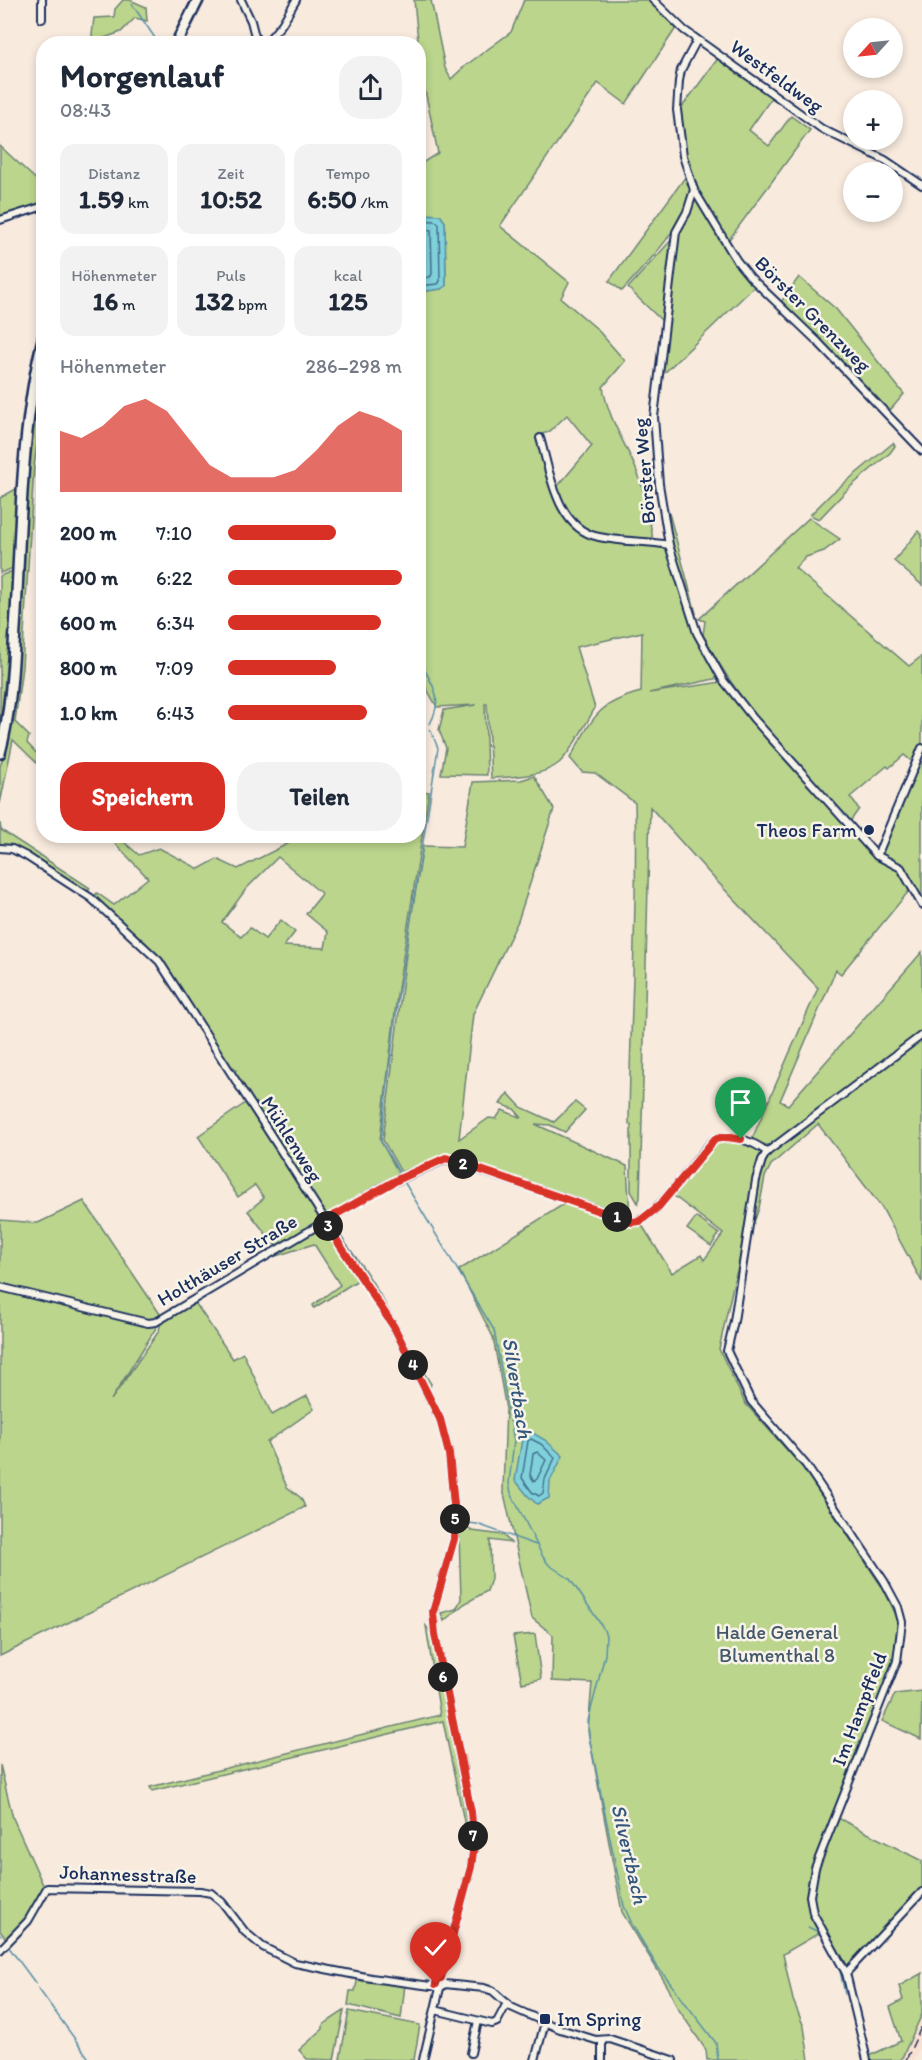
<!DOCTYPE html>
<html lang="de">
<head>
<meta charset="utf-8">
<style>
  body { margin:0; font-family:Itim,sans-serif; background:#f2f2f3; color:#1f2937; height:100vh; display:flex; flex-direction:column; font-size:22px; white-space:nowrap }
  * { box-sizing:border-box; margin:0 }
  p { font-size:20px; color:#747a83 }
  .icon { flex:none; width:33px; height:33px; fill:none; stroke:currentColor; stroke-width:2; stroke-linecap:round; stroke-linejoin:round }
  .map { position:relative; flex:1; overflow:hidden }
  .panel { position:absolute; left:36px; top:36px; width:390px; height:807px; display:flex; flex-direction:column; background:#fff; border-radius:24px; box-shadow:0 3px 9px #0003 }
  .panel>* { flex:none }
  .needle { width:39px; rotate:243deg }
  .tools { position:absolute; left:843px; top:18px; display:grid; gap:12px }
  .tools a { display:grid; place-items:center; width:60px; height:60px; border-radius:50%; background:#fff; box-shadow:0 3px 9px #0003; font-size:30px }
  .pin { position:absolute; display:grid; place-items:center; width:51px; height:51px; color:#fff; margin:-62px -26px; border-radius:50% 50% 50% 0; rotate:-45deg; box-shadow:0 0 6px #0007 }
  .pin .icon { rotate:45deg }
  .km { position:absolute; width:30px; height:30px; margin:-15px; border-radius:50%; background:#222; color:#fff; font-size:16px; line-height:30px; text-align:center }
  .round { display:grid; place-items:center; flex:none; width:63px; height:63px; border-radius:24px; background:#f2f2f3 }
  .summary { display:flex; align-items:center; justify-content:space-between; height:102px; padding:0 24px }
  h1 { font-size:33px; font-weight:700; line-height:45px }
  .stats { display:grid; grid-template-columns:repeat(3,1fr); gap:9px; height:102px; padding:6px 24px }
  .stats div { display:grid; align-content:center; border-radius:15px; background:#f2f2f3; text-align:center }
  .stats b { font-size:26px; font-weight:700 }
  .stats small { font-size:16px; font-weight:400 }
  .stats p { font-size:16px }
  .chart { height:168px; padding:12px 24px }
  .chart p { display:flex; justify-content:space-between }
  .chart svg { width:100%; height:108px; margin-top:6px; fill:#d93025; opacity:.7 }
  .primary-button { display:flex; gap:12px; margin-top:auto; padding:12px 24px }
  .primary-button a { flex:1; height:69px; border-radius:24px; background:#d93025; color:#fff; font-size:24px; font-weight:700; line-height:69px; text-align:center }
  .primary-button a+a { background:#f2f2f3; color:#1f2937 }
  ul { padding:0 24px; list-style:none; font-size:20px }
  li { display:grid; grid-template-columns:96px 72px 1fr; align-items:center; height:45px }
  li i { height:15px; border-radius:8px; background:#d93025 }
  .map>svg:first-child { display:block }
  .built { fill:#fae0d0 }
  .green { fill:#bbd58c; stroke:#6b8275; stroke-width:1.5; fill-rule:evenodd }
  .water { fill:#80d1da; stroke:#5890a8; stroke-width:1.5 }
  .lines { fill:none; stroke-linecap:round; stroke-linejoin:round }
  .shore { stroke:#437090; stroke-width:1.5 }
  .stream { stroke:#5890a8; stroke-width:1.5 }
  .minor-casing { stroke:#1b2f5e; stroke-width:10 }
  .secondary-casing { stroke:#1b2f5e; stroke-width:14 }
  .minor { stroke:#f7f3e8; stroke-width:6 }
  .secondary { stroke:#f7f3e8; stroke-width:9 }
  .rail { stroke:#1b2f5e; stroke-width:1.5; stroke-dasharray:9 4.5; stroke-linecap:butt }
  .route-casing { stroke:#fff; stroke-width:12 }
  .route { stroke:#d93025; stroke-width:8 }
  .poi-dot { fill:#1b2f5e; stroke:#f7f3e8; stroke-width:2 }
  .labels { text-anchor:middle; dominant-baseline:central; stroke-width:5; stroke-linejoin:round; paint-order:stroke }
  .street-label { font-size:20px; fill:#1b2f5e; stroke:#f7f3e8 }
  .poi-label { font-size:20px; fill:#1b2f5e; stroke:#f7f3e8; text-anchor:end }
  .park-label { font-size:20px; fill:#43586a; stroke:#f7f3e8 }
  .water-label { font-size:21px; font-style:italic; fill:#34587d; stroke:#f7f3e8 }
</style>
</head>
<body>
<div class="map">
<svg width="922" height="2060" viewBox="0 0 922 2060">
  <rect width="100%" height="100%" fill="#f8eadd"/>
  <filter id="ink" filterUnits="userSpaceOnUse"><feTurbulence type="fractalNoise" baseFrequency=".0167" numOctaves="2"/><feDisplacementMap in="SourceGraphic" scale="12" xChannelSelector="R" yChannelSelector="G"/><feConvolveMatrix kernelMatrix="1 2 1 2 8 2 1 2 1" color-interpolation-filters="sRGB"/></filter>
  <g filter="url(#ink)">
    <polygon class="built" points="922,2014 922,2042 914,2060 901,2060"/>
    <g class="green">
      <polygon points="123,0 130,0 146,7 147,21 135,18 121,32 101,39 99,43 91,43 94,18 114,17 115,9"/>
      <path d="M414,0h17l14,68 6,11 14,-13 46,-34 13,-32h123l29,28 -50,76 -28,-21 -98,143 69,56 -8,16 35,30 29,33 -22,26c5,31 21,54 33,82 9,22 13,47 17,71 -51,-3 -76,1 -96,-53l35,-41 -25,-31 -18,17 -11,3c7,35 18,94 59,104 23,5 47,2 70,8 14,45 25,92 52,131l-70,15 72,-11 48,60 103,112 1,-1 5,3 44,-105v152l-9,-17 -72,88 -5,-4 -56,131 8,4 134,-153v80l-146,113h-15l-10,-4 67,-153 -108,-114 -60,-67 -10,391 -2,5 -7,-12v-66l-2,-1c1,-107 9,-214 6,-321l-40,-30 -13,-1 -12,-14c23,-39 25,-54 71,-66l1,-60 -66,15 19,61c-8,14 -25,46 -36,55 -17,14 -48,14 -68,15l-4,-74h-2l2,71 -46,-1 5,-26 -7,-18 5,-20 32,-5 -39,2 -18,-32 1,-21 -1,-362 22,-3 5,-3 -1,-64 -5,-7 -21,-1v-49l19,-12 -17,-82z"/>
      <polygon points="719,57 773,96 749,130 769,146 791,116 810,130 728,241 696,188 685,155 679,111"/>
      <polygon points="0,146 43,186 43,204 0,217"/>
      <path d="M686,176l6,14c-14,44 -40,67 -70,101l-13,-10z"/>
      <polygon points="695,197 698,198 756,285 661,376 678,233"/>
      <polygon points="674,237 663,322 628,288"/>
      <polygon points="799,277 836,309 904,394 887,414 781,302"/>
      <polygon points="43,346 43,401 34,466 22,667 15,722 29,736 27,743 43,760 43,769 13,740 0,804 0,767 8,737 16,663 30,422"/>
      <polygon points="893,443 895,446 890,453 849,488 819,519 810,515 831,494"/>
      <polygon points="21,486 16,567 0,573 0,498"/>
      <polygon points="669,513 696,613 693,612 672,543 667,514"/>
      <path d="M809,518l31,21 -16,12 -18,6 -11,11 114,98 13,-10v89l-7,19 -11,-9 -15,13 -2,-2 -37,31 9,12 -10,14c-54,-60 -108,-115 -146,-188l2,-14 -6,-2z"/>
      <polygon points="918,531 922,535 922,585 894,561"/>
      <polygon points="15,570 0,732 0,576"/>
      <polygon points="534,776 554,809 518,921 473,1014 459,1139 489,1118 496,1119 502,1110 522,1118 514,1109 500,1104 508,1093 521,1107 554,1122 575,1102 585,1110 565,1132 550,1125 535,1124 627,1166 630,1217 450,1158 443,1157 401,1172 383,1140 408,938 423,846 462,847 473,782 521,780"/>
      <path d="M419,791l10,1 -32,203 -17,145 19,34 -73,42 -5,-2 -90,-144h5l-2,-3 -4,1 -69,-108 -16,-18 -51,-45 3,-4 17,12 34,-27 -40,-42h9l22,19 20,-7 40,21 18,-10 21,10 65,-33h115zM278,857l44,37 -16,20 22,18 -3,16 -41,-2 11,-14 -14,-12 -16,19 -15,-11 -9,9 -19,-15 24,-33z"/>
      <polygon points="0,823 1,830 90,888 88,892 13,845 0,844"/>
      <path d="M922,1036v246l-40,-74 -64,-84 -47,41 -6,12 -6,31 -24,69 -16,72 26,54 58,65 81,122 13,27v43l-61,157 86,44v29l-74,77 -22,-38 -43,25 10,46 11,27 5,33h-102l-1,-10 -29,-43 -9,-20 -46,-75 -34,-181 4,-48 -40,-2 1,-46 -21,-17 -29,-129 3,-80 -13,-72 -34,-67 108,-68 73,20 32,51 29,-18 3,5 19,-26 -53,-41 46,-53c18,-3 36,3 52,13z"/>
      <polygon points="247,1102 321,1221 280,1246 274,1244 248,1211 264,1198 255,1185 238,1197 198,1136"/>
      <polygon points="84,1201 160,1314 156,1328 111,1400 159,1331 161,1320 194,1301 233,1359 243,1353 272,1415 307,1396 314,1409 267,1442 287,1487 301,1498 305,1507 0,1656 0,1220 38,1223"/>
      <polygon points="696,1217 719,1234 711,1246 687,1229"/>
      <polygon points="322,1224 358,1280 314,1308 313,1305 340,1285 314,1244 273,1257 276,1252"/>
      <path d="M341,1238c37,44 59,98 90,146l-3,8z"/>
      <polygon points="463,1525 472,1531 503,1535 511,1543 490,1540 491,1579 487,1591 464,1604 444,1621 441,1613 456,1609 461,1599 459,1533"/>
      <polygon points="426,1626 432,1633 469,1834 466,1831 443,1721 152,1791 150,1787 440,1715"/>
      <polygon points="535,1634 541,1679 522,1683 513,1636"/>
      <polygon points="922,1691 921,1739 882,1721 895,1694"/>
      <polygon points="0,1765 13,1818 44,1887 27,1919 7,1940 0,1931"/>
      <polygon points="922,1973 922,2014 901,2060 870,2060 869,2056 901,2041 890,2007 903,2000 899,1986"/>
      <polygon points="358,1977 405,1985 401,2018 348,2005 350,1991 355,1991"/>
      <polygon points="344,2011 334,2060 307,2059 299,2050 323,2029 323,2025"/>
      <polygon points="349,2011 420,2025 414,2060 340,2059"/>
    </g>
    <g class="water">
      <polygon points="419,214 440,215 445,222 446,286 441,289 419,292"/>
      <polygon points="524,1428 545,1440 563,1456 550,1481 549,1498 537,1504 528,1496 515,1480"/>
    </g>
    <g class="lines">
      <g class="shore">
        <polyline points="418,220 435,221 439,224 440,281 438,284 418,286"/>
        <polyline points="418,228 431,230 432,274 430,277 418,278"/>
        <polygon points="531,1439 541,1444 555,1458 545,1479 543,1493 539,1496 532,1492 522,1478 528,1441"/>
        <polygon points="537,1452 546,1460 537,1479 534,1481 530,1475 533,1454"/>
      </g>
      <g class="stream">
        <polyline points="132,4 159,44"/>
        <path d="M418,653c9,31 29,38 12,71"/>
        <polyline points="401,1176 381,1141 398,998 438,748 430,729"/>
        <polyline points="403,1180 494,1330 514,1441 509,1483 511,1493 543,1557 549,1565 570,1579 602,1626 606,1635 605,1655 588,1721 589,1736 624,1906 633,1926 657,1966 716,2043 718,2060"/>
        <polyline points="460,1522 477,1524 536,1545"/>
        <polyline points="808,1927 821,1933"/>
        <polyline points="0,1935 1,1936"/>
        <polyline points="8,1946 36,1984"/>
        <polyline points="839,1966 845,1994"/>
        <polyline points="38,1988 90,2060"/>
      </g>
      <defs>
        <g id="minor">
          <polyline points="241,0 251,21 257,44"/>
          <polyline points="653,0 684,30 822,129 885,160 922,185"/>
          <polyline points="42,19 42,0"/>
          <polyline points="697,40 681,70 679,81 677,110 683,156 694,190 687,212 676,232 654,417 659,484 669,545 697,633 723,680 753,718 876,855 901,868 922,905"/>
          <polyline points="265,44 282,24 296,0"/>
          <polyline points="694,190 737,261 750,277 818,342 922,451"/>
          <polyline points="0,220 44,206"/>
          <path d="M540,438c10,33 16,91 59,99 23,5 47,4 70,8"/>
          <polyline points="0,848 12,849 26,856 91,898 159,961 394,1327 440,1419 449,1453 455,1515 454,1539 433,1612 435,1634 471,1812 474,1844 471,1867 441,1978"/>
          <polyline points="877,856 922,748"/>
          <path d="M0,1287l148,36 8,-1 225,-134 65,-29 188,63c23,-3 61,-65 81,-83 17,-5 38,2 52,13"/>
          <polyline points="0,1950 28,1921 47,1888 200,1891 211,1893 222,1902 245,1932 263,1947 295,1963 371,1978 431,1986 436,1985 440,1988 445,1984 484,1988 493,1991 511,2007 560,2029 596,2040 610,2039 673,2060"/>
          <polyline points="846,1973 922,1892"/>
          <polyline points="435,2010 492,2024 497,2022 507,2003"/>
          <polyline points="602,2043 602,2060"/>
          <polyline points="471,2053 478,2021"/>
          <polyline points="423,2060 440,1988"/>
          <polyline points="535,2060 545,2022"/>
          <polyline points="867,2060 846,1973 813,1913 810,1896 815,1868 897,1661 902,1622 898,1607 884,1581 806,1465 751,1401 727,1351 734,1321 756,1180 762,1160 767,1152 922,1035"/>
        </g>
        <g id="secondary">
          <polyline points="176,44 198,0"/>
          <path d="M0,753c12,-45 13,-94 16,-140 5,-93 5,-188 28,-278"/>
        </g>
      </defs>
      <use href="#minor" class="minor-casing"/>
      <use href="#secondary" class="secondary-casing"/>
      <use href="#minor" class="minor"/>
      <use href="#secondary" class="secondary"/>
      <polyline class="rail" points="906,2060 922,2025"/>
    </g>
  </g>
  <g class="lines" filter="url(#ink)">
    <defs>
      <polyline id="route" points="436,1984 437,1980 441,1978 471,1867 474,1844 471,1812 435,1634 433,1612 454,1539 455,1515 449,1454 440,1419 394,1327 324,1221 397,1180 446,1158 631,1222 640,1221 659,1206 715,1139 727,1137 741,1139"/>
    </defs>
    <use href="#route" class="route-casing"/>
    <use href="#route" class="route"/>
  </g>
  <g class="poi-dot">
    <circle cx="869" cy="830" r="6"/>
    <rect x="539" y="2013" width="12" height="12" rx="3"/>
  </g>
  <g class="labels">
    <g class="street-label">
      <text transform="translate(777 76) rotate(36)">Westfeldweg</text>
      <text transform="translate(813 314) rotate(45)">Börster Grenzweg</text>
      <text transform="translate(644 471) rotate(-95)">Börster Weg</text>
      <text transform="translate(292 1139) rotate(58)">Mühlenweg</text>
      <text transform="translate(227 1260) rotate(-31)">Holthäuser Straße</text>
      <text transform="translate(859 1709) rotate(-69)">Im Hampffeld</text>
      <text transform="translate(128 1874) rotate(2)">Johannesstraße</text>
    </g>
    <g class="poi-label">
      <text x="857" y="830">Theos Farm</text>
      <text x="557" y="2019" text-anchor="start">Im Spring</text>
    </g>
    <g class="park-label">
      <text x="777" y="1632">Halde General<tspan x="777" dy="23">Blumenthal 8</tspan></text>
    </g>
    <g class="water-label">
      <text transform="translate(518 1388) rotate(81)">Silvertbach</text>
      <text transform="translate(630 1854) rotate(77)">Silvertbach</text>
    </g>
  </g>
</svg>
<div class="tools">
<a><svg class="needle" viewBox="-14 -14 28 28"><path d="M0-13l5 13h-10z" fill="#e53935"/><path d="M0 13l5-13h-10z" fill="#747a83"/></svg></a>
<a>+</a>
<a>−</a>
</div>
<div class="pin" style="left:741px;top:1139px;background:#1e9e55"><svg class="icon" aria-label="arrive" viewBox="0 0 24 24"><path d="M6 21V4h12l-3 4 3 4H6"/></svg></div>
<div class="pin" style="left:436px;top:1984px;background:#d93025"><svg class="icon" aria-label="check" viewBox="0 0 24 24"><path d="M5 12l5 5 9-10"/></svg></div>
<b class="km" style="left:617px;top:1217px">1</b>
<b class="km" style="left:463px;top:1164px">2</b>
<b class="km" style="left:328px;top:1226px">3</b>
<b class="km" style="left:413px;top:1365px">4</b>
<b class="km" style="left:455px;top:1519px">5</b>
<b class="km" style="left:443px;top:1677px">6</b>
<b class="km" style="left:473px;top:1836px">7</b>
<section class="panel">
<div class="summary"><div><h1>Morgenlauf</h1><p>08:43</p></div><a class="round"><svg class="icon" aria-label="share" viewBox="0 0 24 24"><path d="M12 15V3M7 8l5-5 5 5M5 13v7h14v-7"/></svg></a></div>
<div class="stats">
<div><p>Distanz</p><b>1.59<small> km</small></b></div>
<div><p>Zeit</p><b>10:52</b></div>
<div><p>Tempo</p><b>6:50<small> /km</small></b></div>
</div>
<div class="stats">
<div><p>Höhenmeter</p><b>16<small> m</small></b></div>
<div><p>Puls</p><b>132<small> bpm</small></b></div>
<div><p>kcal</p><b>125</b></div>
</div>
<div class="chart"><p><span>Höhenmeter</span>286–298 m</p>
<svg viewBox="0 0 160 44" preserveAspectRatio="none"><path d="M0 44V19L10 22L20 17L30 9L40 6L50 11L60 22L70 33L80 38L90 38L100 38L110 35L120 27L130 17L140 11L150 14L160 19V44z"/></svg>
</div>
<ul>
<li><b>200 m</b>7:10<i style="width:62%"></i></li>
<li><b>400 m</b>6:22<i style="width:100%"></i></li>
<li><b>600 m</b>6:34<i style="width:88%"></i></li>
<li><b>800 m</b>7:09<i style="width:62%"></i></li>
<li><b>1.0 km</b>6:43<i style="width:80%"></i></li>
</ul>
<div class="primary-button"><a>Speichern</a><a>Teilen</a></div>
</section>
</div>
</body>
</html>
